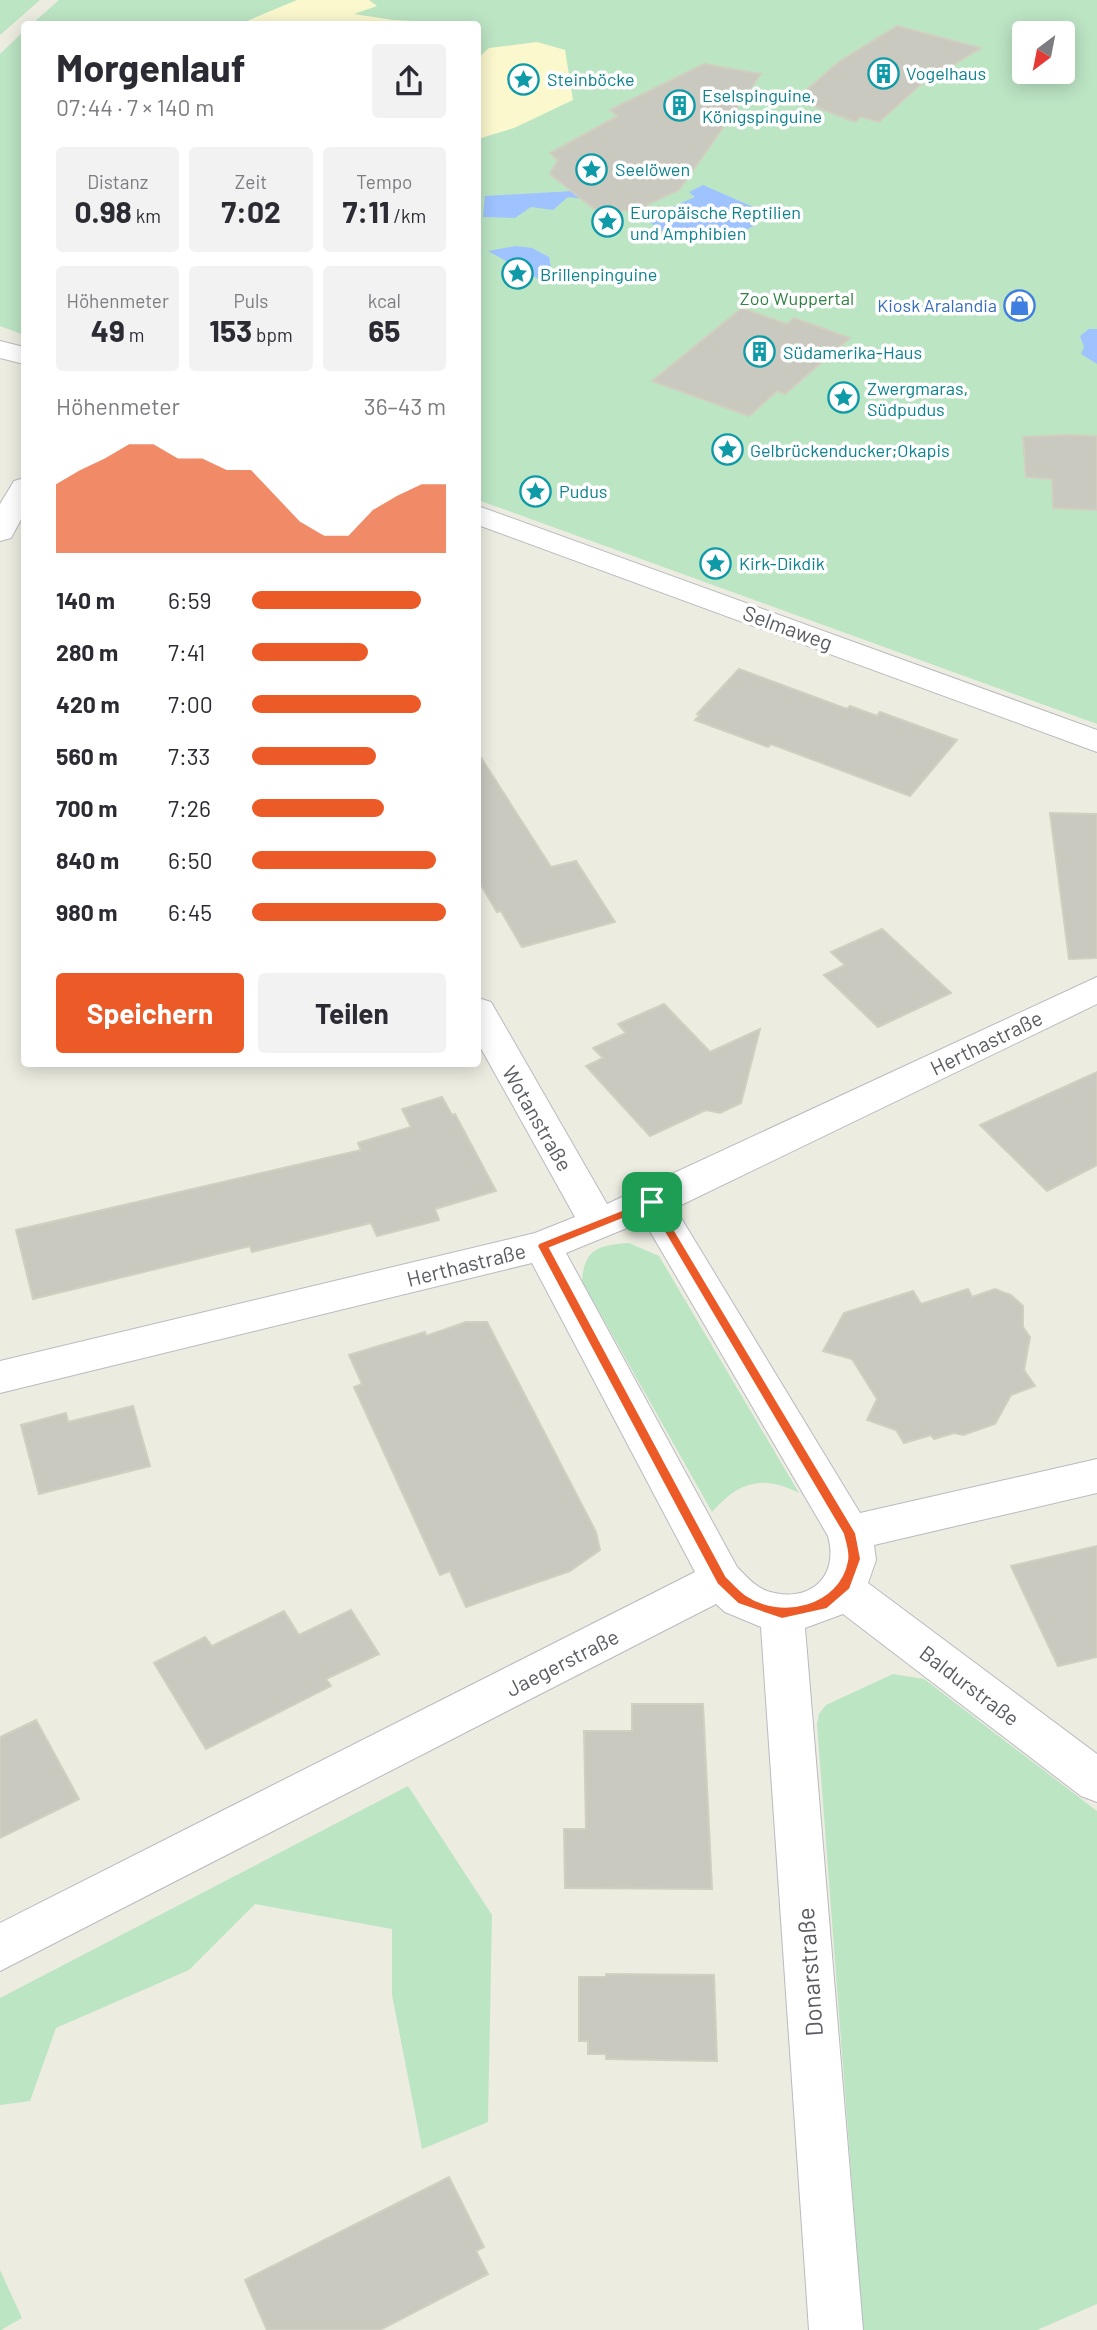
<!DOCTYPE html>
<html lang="de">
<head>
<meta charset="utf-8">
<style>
  body { margin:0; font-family:Barlow,sans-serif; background:#f2f2f3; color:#2b2b33; height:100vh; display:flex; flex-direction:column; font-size:26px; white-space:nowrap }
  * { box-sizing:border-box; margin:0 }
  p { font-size:23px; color:#7c7c81 }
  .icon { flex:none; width:38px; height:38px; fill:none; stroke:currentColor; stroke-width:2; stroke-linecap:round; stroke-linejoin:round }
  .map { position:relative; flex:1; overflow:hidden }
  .drawer { position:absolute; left:21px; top:21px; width:460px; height:1046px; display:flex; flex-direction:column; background:#fff; border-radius:7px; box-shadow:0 4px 18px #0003 }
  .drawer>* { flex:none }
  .needle { width:46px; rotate:212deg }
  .tools { position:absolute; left:1012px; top:21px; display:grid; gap:14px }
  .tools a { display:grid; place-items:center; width:63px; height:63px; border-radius:7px; background:#fff; box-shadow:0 4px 18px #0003; font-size:35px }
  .pin { position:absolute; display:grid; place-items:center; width:60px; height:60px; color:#fff; margin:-30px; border-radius:14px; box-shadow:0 4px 10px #0006 }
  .round { display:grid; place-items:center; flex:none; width:74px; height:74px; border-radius:7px; background:#f2f2f3 }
  .headline { display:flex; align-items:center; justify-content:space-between; height:119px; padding:0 35px }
  h1 { font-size:38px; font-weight:700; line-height:52px }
  .figures { display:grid; grid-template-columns:repeat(3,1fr); gap:10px; height:119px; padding:7px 35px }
  .figures div { display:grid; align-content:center; border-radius:7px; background:#f2f2f3; text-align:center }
  .figures b { font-size:30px; font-weight:700 }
  .figures small { font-size:19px; font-weight:400 }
  .figures p { font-size:19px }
  .chart { height:196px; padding:14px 35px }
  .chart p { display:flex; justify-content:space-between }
  .chart svg { width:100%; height:126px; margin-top:7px; fill:#ec5b27; opacity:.7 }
  .primary-button { display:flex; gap:14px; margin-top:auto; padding:14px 35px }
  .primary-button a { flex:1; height:80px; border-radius:7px; background:#ec5b27; color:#fff; font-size:28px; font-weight:700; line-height:80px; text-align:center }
  .primary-button a+a { background:#f2f2f3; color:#2b2b33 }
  ul { padding:0 35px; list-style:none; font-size:23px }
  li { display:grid; grid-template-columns:112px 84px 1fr; align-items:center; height:52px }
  li i { height:18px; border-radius:9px; background:#ec5b27 }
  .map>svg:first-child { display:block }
  .green { fill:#bce5c4; fill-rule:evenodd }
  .sand { fill:#fbf8ce }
  .water { fill:#9ec3ff }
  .building { fill:#cac9c0; stroke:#d1cfbf; stroke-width:2 }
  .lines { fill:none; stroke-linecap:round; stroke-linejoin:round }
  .street-casing { stroke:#b9bac0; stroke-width:2 }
  .street { fill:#fff; fill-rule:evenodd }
  .route { fill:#ec5b27; stroke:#fff; stroke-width:2; fill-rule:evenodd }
  .labels { text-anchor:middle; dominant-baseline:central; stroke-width:7; stroke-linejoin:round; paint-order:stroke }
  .far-culture-label { font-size:18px; fill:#0d838f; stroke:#fff; text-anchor:start }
  .far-park-label { font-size:18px; fill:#318144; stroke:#fff }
  .far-shop-label { font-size:18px; fill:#366cbe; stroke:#fff; text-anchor:end }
  .street-label { font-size:21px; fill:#595c62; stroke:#fff }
  .near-street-label { font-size:24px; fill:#595c62; stroke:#fff }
</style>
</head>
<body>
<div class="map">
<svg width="1097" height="2330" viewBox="0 0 1097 2330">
  <rect width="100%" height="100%" fill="#edece1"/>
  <g class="green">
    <polygon points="0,0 40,0 0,35"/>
    <path d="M59,0h1038v724l-619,-224v-476h-446zM1024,33h38v39h-38z"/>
    <polygon points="24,31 24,335 0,326 0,54"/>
    <path d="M629,1243l30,13 140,237c-37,-19 -61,-11 -87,19l-130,-231c2,-32 17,-36 47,-38z"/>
    <polygon points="893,1674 924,1679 1097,1811 1097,2304 1037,2330 863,2330 817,1724 819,1714 826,1705"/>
    <polygon points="408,1786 492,1915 488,2122 422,2149 392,1995 392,1929 255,1904 189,1970 56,2028 30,2101 0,2105 0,1998"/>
    <polygon points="0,2270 22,2318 1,2330 0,2330"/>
  </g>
  <g class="sand">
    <polygon points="297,0 369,0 377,6 354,14 393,20 470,24 240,24"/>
    <polygon points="537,42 565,50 573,100 514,128 478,139 478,58 489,48"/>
  </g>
  <g class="water">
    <polygon points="703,185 751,206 757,224 738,234 711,235 662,231 645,219 695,197 689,192"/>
    <polygon points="591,190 616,203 568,197 553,210 531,207 515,218 483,217 485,196"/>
    <polygon points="516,246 532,248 549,257 551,267 542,281 488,251"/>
    <polygon points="1089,329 1097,329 1097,364 1081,354 1084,347 1080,336"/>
  </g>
  <g class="building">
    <polygon points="897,26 981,48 920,85 879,122 861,117 855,122 796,99 840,61"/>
    <polygon points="704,64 761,74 679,190 630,213 625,210 603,216 550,174 558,160 550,153 618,116 610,110"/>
    <polygon points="742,308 787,324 794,318 850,338 785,394 777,391 749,416 652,381"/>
    <polygon points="1067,435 1097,436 1097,510 1053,508 1052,479 1026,477 1023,437"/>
    <polygon points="739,669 847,709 850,706 877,716 880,712 957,740 910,796 771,744 768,747 695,720 700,715 697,714"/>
    <polygon points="478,753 551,867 576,861 615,922 522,947 501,911 497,912 478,880"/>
    <polygon points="1050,813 1097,814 1097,958 1069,959"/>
    <polygon points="882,929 951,993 878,1027 824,975 845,965 831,952"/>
    <polygon points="664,1004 710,1052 760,1029 741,1103 720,1113 706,1110 650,1136 586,1066 603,1058 593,1048 626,1033 618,1024"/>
    <polygon points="1097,1072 1097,1165 1047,1191 980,1125"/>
    <polygon points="442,1097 452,1115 455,1114 496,1191 435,1209 439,1220 377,1236 371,1223 252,1252 250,1246 33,1299 16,1230 361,1150 358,1143 411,1127 402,1109"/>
    <polygon points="968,1289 972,1297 995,1289 1011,1295 1023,1306 1023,1327 1030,1337 1024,1370 1035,1386 1011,1395 995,1424 963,1435 954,1433 934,1439 931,1435 904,1443 896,1430 867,1420 877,1399 852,1359 823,1351 844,1313 913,1291 921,1304"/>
    <polygon points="466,1322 487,1322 596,1532 600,1550 570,1571 466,1607 450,1571 440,1575 354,1387 362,1384 349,1355 425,1332 426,1336"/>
    <polygon points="133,1406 150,1466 39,1494 21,1425 66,1413 68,1422"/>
    <polygon points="1097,1546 1097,1657 1058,1666 1011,1566"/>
    <polygon points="351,1610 379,1654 326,1679 331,1686 206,1749 154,1663 205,1637 212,1646 284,1611 299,1635"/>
    <polygon points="632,1704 703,1704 712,1889 565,1888 564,1829 586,1829 584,1731 632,1731"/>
    <polygon points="36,1720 79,1799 0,1838 0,1737"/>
    <polygon points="606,1974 714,1975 717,2061 606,2059 606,2054 588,2054 588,2041 579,2041 579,1977 606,1977"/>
    <polygon points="449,2177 484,2247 476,2251 488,2274 380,2330 267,2330 245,2280"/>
  </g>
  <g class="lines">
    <defs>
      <g id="street">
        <polygon points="0,341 24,347 24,364 0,358"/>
        <polygon points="24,478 24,514 11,538 0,541 0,504 14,481"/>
        <polygon points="478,506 1097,730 1097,752 478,525"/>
        <path d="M1097,977v27l-422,204 185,305 237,-54v34l-223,52 2,15 -8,23 229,171v48l-16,-6 -238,-182 -38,14 58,702h-54l-48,-703 -36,-15 -9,-8 -716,367v-48l695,-351 -163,-309 -532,130v-32l535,-128 40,-16 -97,-174v-45l13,4 116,202zM644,1221l184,315c12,43 -21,68 -61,55 -13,-5 -21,-15 -30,-24l-171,-314z"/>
      </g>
    </defs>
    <use href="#street" class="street-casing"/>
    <use href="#street" class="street"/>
  </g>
  <path class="route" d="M652,1198l4,1 200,334 5,26 -11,30 -23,20 -45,10 -44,-15 -21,-20 -180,-338 2,-3zM650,1208l193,326c2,8 6,19 4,27 -8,44 -66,58 -101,34 -7,-5 -14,-13 -20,-19l-176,-328z"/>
  <defs>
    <symbol id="building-ring" viewBox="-11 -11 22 22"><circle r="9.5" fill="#fff" stroke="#0f9aa8" stroke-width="1.5"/><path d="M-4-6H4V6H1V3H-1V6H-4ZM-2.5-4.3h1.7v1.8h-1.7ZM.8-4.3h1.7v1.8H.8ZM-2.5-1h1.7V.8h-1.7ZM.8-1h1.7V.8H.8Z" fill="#0f9aa8"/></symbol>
    <symbol id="sight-ring" viewBox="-11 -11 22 22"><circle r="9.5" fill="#fff" stroke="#0f9aa8" stroke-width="1.5"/><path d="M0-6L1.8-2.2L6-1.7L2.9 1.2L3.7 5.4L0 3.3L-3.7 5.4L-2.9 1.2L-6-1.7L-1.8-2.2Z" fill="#0f9aa8"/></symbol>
    <symbol id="shop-ring" viewBox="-11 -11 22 22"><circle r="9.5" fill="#fff" stroke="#3f7fe0" stroke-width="1.5"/><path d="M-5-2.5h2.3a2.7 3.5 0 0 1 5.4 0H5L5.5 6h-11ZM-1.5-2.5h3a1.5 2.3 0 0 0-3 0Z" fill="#3f7fe0"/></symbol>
  </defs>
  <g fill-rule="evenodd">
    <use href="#building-ring" x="866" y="56" width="35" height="35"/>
    <use href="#sight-ring" x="506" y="62" width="35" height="35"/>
    <use href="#building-ring" x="662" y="88" width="35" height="35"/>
    <use href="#sight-ring" x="574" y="152" width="35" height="35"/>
    <use href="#sight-ring" x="590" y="204" width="35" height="35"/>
    <use href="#sight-ring" x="500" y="256" width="35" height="35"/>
    <use href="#shop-ring" x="1002" y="288" width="35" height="35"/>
    <use href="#building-ring" x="742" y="334" width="35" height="35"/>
    <use href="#sight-ring" x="826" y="380" width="35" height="35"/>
    <use href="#sight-ring" x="710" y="432" width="35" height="35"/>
    <use href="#sight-ring" x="518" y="474" width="35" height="35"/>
    <use href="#sight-ring" x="698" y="546" width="35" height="35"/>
  </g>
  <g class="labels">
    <g class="far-culture-label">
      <text x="906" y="73">Vogelhaus</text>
      <text x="547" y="79">Steinböcke</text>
      <text x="702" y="95">Eselspinguine,<tspan x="702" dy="21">Königspinguine</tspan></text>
      <text x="615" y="169">Seelöwen</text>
      <text x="630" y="212">Europäische Reptilien<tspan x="630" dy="21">und Amphibien</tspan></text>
      <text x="540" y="274">Brillenpinguine</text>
      <text x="783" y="352">Südamerika-Haus</text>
      <text x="867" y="388">Zwergmaras,<tspan x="867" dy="21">Südpudus</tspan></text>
      <text x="750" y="450">Gelbrückenducker;Okapis</text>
      <text x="559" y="491">Pudus</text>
      <text x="739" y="563">Kirk-Dikdik</text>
    </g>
    <g class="far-park-label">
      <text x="797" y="298">Zoo Wuppertal</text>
    </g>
    <g class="far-shop-label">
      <text x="997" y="305">Kiosk Aralandia</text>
    </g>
    <g class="street-label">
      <text transform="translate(788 627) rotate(20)">Selmaweg</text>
      <text transform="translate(986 1042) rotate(-26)">Herthastraße</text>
      <text transform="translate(538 1118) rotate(60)">Wotanstraße</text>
      <text transform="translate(466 1264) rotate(-14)">Herthastraße</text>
      <text transform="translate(562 1662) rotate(-27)">Jaegerstraße</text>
      <text transform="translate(970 1685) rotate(37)">Baldurstraße</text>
    </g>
    <g class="near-street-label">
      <text transform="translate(809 1972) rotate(-94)">Donarstraße</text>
    </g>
  </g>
</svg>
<div class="tools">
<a><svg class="needle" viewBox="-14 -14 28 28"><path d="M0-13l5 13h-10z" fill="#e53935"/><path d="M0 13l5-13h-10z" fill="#7c7c81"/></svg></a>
</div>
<div class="pin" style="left:652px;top:1202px;background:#1e9e55"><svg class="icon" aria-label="arrive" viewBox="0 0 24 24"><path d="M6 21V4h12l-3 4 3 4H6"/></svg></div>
<section class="drawer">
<div class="headline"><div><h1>Morgenlauf</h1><p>07:44 · 7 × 140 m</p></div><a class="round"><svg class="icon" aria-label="share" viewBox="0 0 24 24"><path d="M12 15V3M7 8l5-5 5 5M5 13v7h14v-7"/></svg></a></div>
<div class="figures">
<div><p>Distanz</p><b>0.98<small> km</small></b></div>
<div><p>Zeit</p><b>7:02</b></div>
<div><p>Tempo</p><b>7:11<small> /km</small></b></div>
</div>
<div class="figures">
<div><p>Höhenmeter</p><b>49<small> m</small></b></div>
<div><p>Puls</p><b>153<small> bpm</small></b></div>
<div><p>kcal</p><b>65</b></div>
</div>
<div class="chart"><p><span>Höhenmeter</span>36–43 m</p>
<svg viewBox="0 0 160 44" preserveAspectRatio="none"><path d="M0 44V20L10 15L20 11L30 6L40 6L50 11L60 11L70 15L80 15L90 24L100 33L110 38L120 38L130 29L140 24L150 20L160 20V44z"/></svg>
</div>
<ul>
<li><b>140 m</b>6:59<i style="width:87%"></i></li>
<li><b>280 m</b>7:41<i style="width:60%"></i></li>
<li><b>420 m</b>7:00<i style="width:87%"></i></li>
<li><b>560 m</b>7:33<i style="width:64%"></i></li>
<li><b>700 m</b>7:26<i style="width:68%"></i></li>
<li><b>840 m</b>6:50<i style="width:95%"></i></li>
<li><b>980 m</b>6:45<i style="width:100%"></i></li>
</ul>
<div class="primary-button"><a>Speichern</a><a>Teilen</a></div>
</section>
</div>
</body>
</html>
